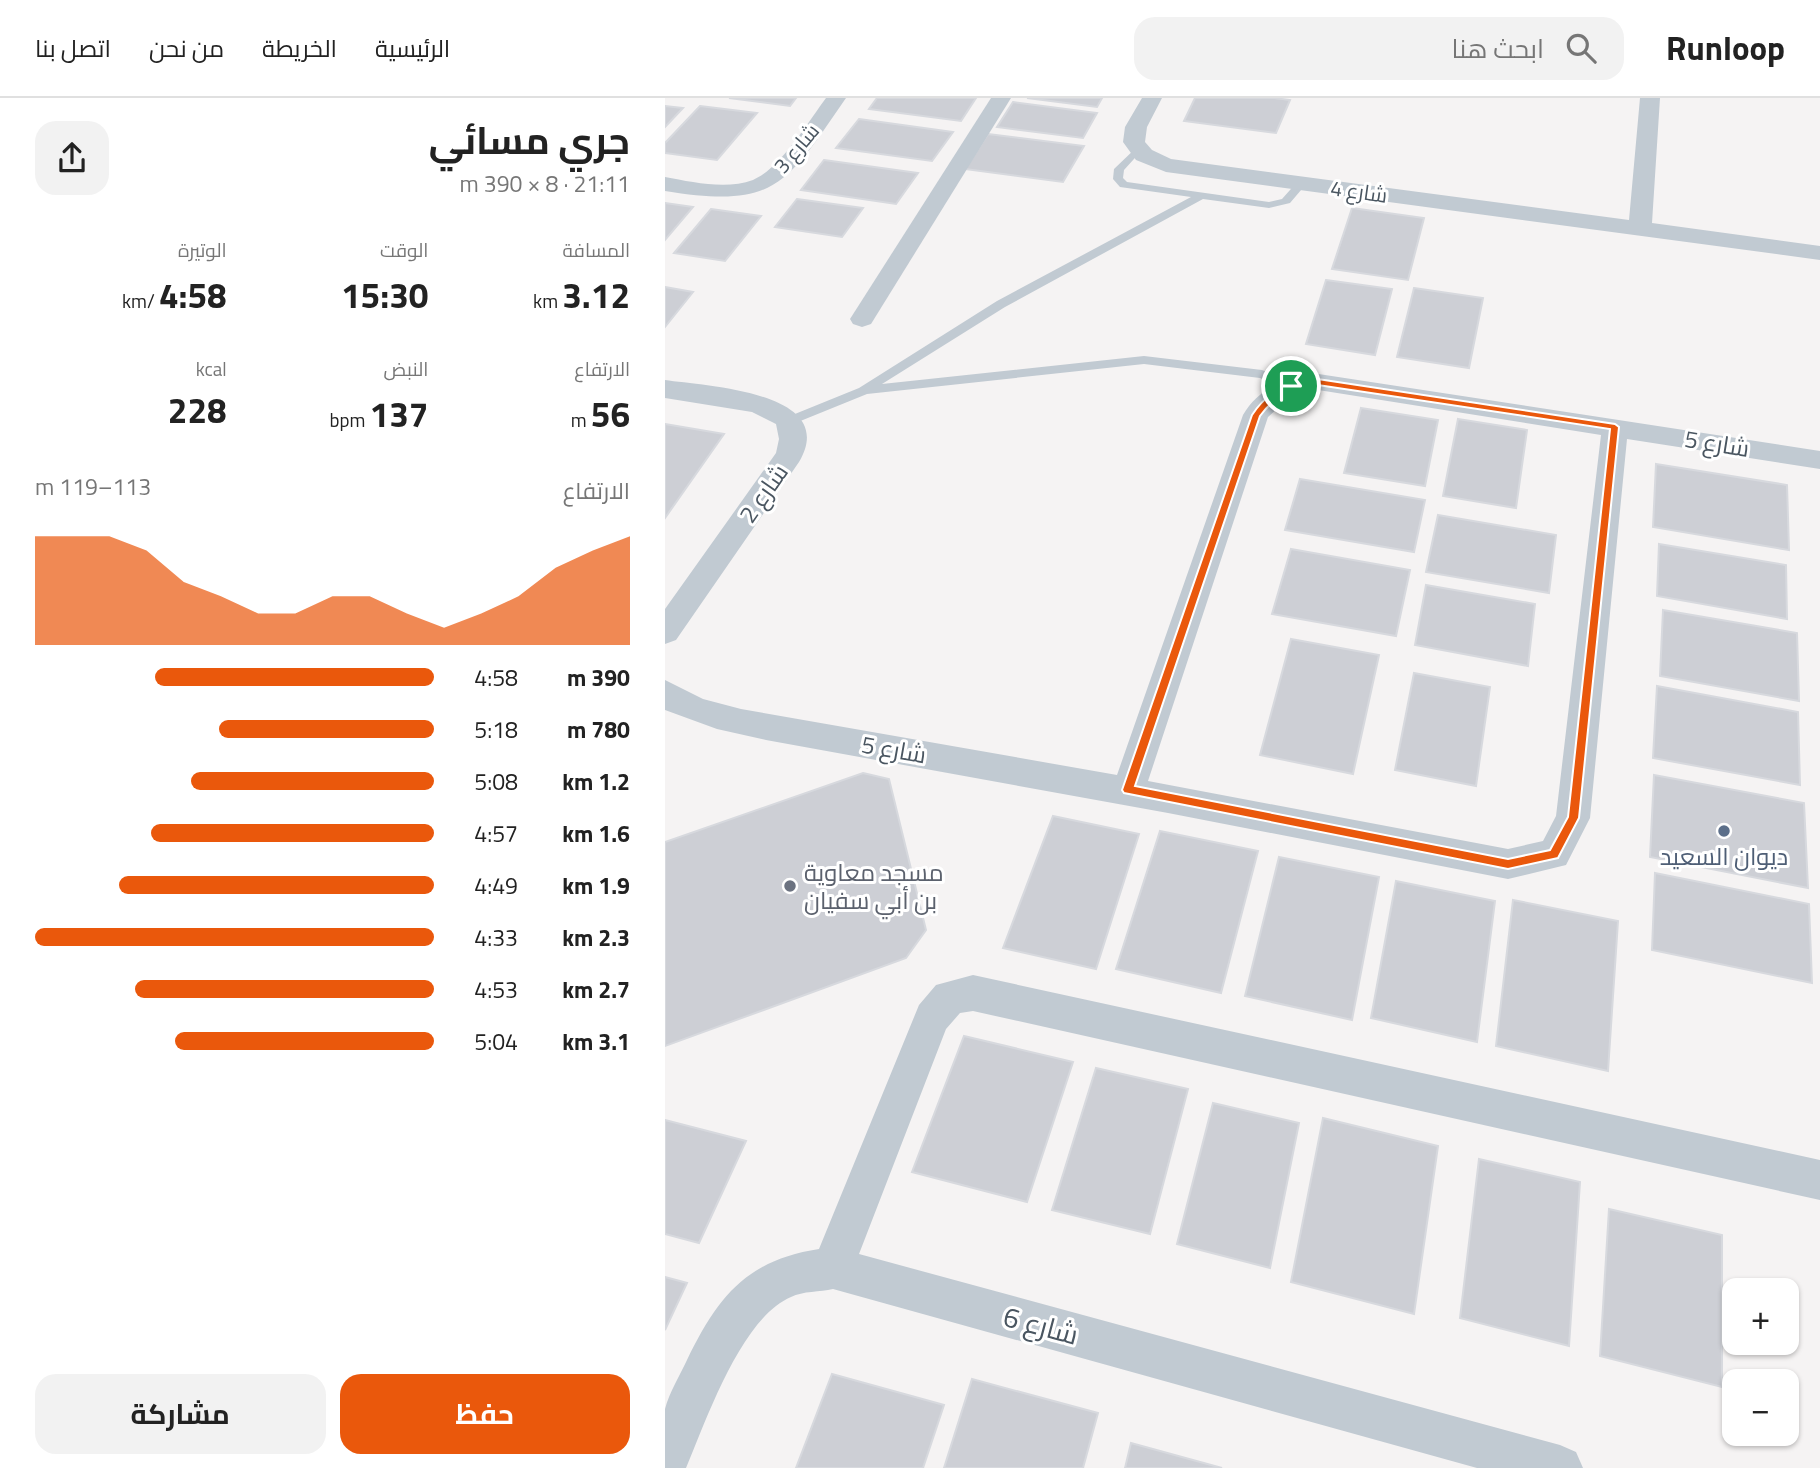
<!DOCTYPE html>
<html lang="ar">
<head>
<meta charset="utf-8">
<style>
  body { margin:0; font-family:"Titillium Web",Cairo,sans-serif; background:#f2f2f2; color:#222; direction:rtl; height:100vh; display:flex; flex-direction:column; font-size:26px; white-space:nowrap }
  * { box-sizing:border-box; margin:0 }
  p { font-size:23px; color:#767676 }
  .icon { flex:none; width:38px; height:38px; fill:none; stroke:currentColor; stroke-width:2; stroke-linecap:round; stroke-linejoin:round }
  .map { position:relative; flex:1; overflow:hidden; direction:ltr }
  .panel { display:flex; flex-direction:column; background:#fff; width:665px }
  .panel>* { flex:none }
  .fabs { position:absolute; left:1057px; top:1180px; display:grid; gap:14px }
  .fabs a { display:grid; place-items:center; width:77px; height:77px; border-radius:14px; background:#fff; box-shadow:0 2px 5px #0004; font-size:35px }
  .pin { position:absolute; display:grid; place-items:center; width:60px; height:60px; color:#fff; margin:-30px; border:4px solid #fff; border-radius:50%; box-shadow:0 2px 7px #0007 }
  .round { display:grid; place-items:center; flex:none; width:74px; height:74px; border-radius:21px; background:#f2f2f2 }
  .summary { display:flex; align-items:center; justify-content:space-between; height:119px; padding:0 35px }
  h1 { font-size:38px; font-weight:700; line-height:52px }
  .metrics { display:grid; grid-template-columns:repeat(3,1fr); gap:10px; height:119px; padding:7px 35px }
  .metrics div { display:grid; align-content:center }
  .metrics b { font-size:35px; font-weight:700 }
  .metrics small { font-size:19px; font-weight:400 }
  .metrics p { font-size:19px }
  .chart { height:196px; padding:14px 35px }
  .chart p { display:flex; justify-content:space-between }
  .chart svg { width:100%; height:126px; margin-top:7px; fill:#ea580c; opacity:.7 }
  .action { display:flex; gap:14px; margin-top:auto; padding:14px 35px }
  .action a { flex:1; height:80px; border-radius:21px; background:#ea580c; color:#fff; font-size:28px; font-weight:700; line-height:80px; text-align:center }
  .action a+a { background:#f2f2f2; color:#222 }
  ul { padding:0 35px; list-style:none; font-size:23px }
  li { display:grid; grid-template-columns:112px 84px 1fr; align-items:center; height:52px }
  li i { height:18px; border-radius:9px; background:#ea580c }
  header { display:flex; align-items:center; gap:42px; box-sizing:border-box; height:98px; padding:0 35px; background:#fff; border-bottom:2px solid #e0e0e0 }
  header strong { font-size:33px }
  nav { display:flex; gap:38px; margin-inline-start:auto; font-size:24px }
  .search { width:490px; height:63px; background:#f2f2f2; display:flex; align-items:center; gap:18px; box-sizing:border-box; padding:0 24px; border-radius:21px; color:#767676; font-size:26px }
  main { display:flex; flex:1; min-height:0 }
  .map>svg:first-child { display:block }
  .building { fill:#cdcfd5; stroke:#d7d9de; stroke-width:2 }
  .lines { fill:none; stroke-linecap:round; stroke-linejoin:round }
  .lane { fill:#c1cad2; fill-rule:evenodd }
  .street { fill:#c1cad2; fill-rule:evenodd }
  .route { fill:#ea580c; stroke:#fff; stroke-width:2; fill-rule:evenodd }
  .service-dot { fill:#5c6f8a; stroke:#fff; stroke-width:2.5 }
  .worship-dot { fill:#6b7280; stroke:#fff; stroke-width:2.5 }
  .labels { text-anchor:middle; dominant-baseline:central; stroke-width:6; stroke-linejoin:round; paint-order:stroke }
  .far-street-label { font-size:21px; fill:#4a5661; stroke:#fff }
  .street-label { font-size:24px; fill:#4a5661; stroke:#fff }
  .service-label { font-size:24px; fill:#4e5e75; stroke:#fff }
  .worship-label { font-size:24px; fill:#5b616d; stroke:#fff; text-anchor:start }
  .near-street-label { font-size:28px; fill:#4a5661; stroke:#fff }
</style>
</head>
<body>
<header>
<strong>Runloop</strong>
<div class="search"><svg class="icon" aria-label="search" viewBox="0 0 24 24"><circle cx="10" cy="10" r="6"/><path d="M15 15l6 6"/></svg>ابحث هنا</div>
<nav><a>الرئيسية</a><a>الخريطة</a><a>من نحن</a><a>اتصل بنا</a></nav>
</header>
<main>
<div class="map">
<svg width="1155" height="1370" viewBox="0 0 1155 1370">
  <rect width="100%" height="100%" fill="#f5f3f3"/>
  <g class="building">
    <polygon points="64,0 131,0 125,8"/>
    <polygon points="212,0 311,0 296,23 204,11"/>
    <polygon points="362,0 437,0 432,9"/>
    <polygon points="530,0 609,0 625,2 611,35 519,23"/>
    <polygon points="348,4 432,15 418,40 332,29"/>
    <polygon points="0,8 18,10 0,29"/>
    <polygon points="35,8 92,15 52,62 0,55 0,45"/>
    <polygon points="194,21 288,34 267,63 171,50"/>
    <polygon points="323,36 419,48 398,84 300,71"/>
    <polygon points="159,62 253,75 231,106 136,92"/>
    <polygon points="132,101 198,110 177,139 110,129"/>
    <polygon points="0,105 28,109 0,142"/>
    <polygon points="687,110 759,120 743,182 667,171"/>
    <polygon points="46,111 96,118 60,163 9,155"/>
    <polygon points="661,182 727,191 710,257 641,246"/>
    <polygon points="0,189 28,194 0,229"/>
    <polygon points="749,190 818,200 804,270 732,259"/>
    <polygon points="696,310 773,322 760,388 679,375"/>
    <polygon points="793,321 862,332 851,410 778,398"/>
    <polygon points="0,326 59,336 0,420"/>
    <polygon points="991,366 1122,387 1124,452 988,429"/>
    <polygon points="635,381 760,402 749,454 620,432"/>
    <polygon points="773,417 891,437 884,495 761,474"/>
    <polygon points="994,446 1121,467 1122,521 992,498"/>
    <polygon points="626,451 745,472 731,538 607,516"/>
    <polygon points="761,487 870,506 863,568 750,547"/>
    <polygon points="998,512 1132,535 1134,603 995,578"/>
    <polygon points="626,541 714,557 688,676 595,657"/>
    <polygon points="749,575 825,589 811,688 730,672"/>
    <polygon points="992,588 1133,614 1135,687 988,660"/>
    <polygon points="198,675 224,681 261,832 241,860 0,948 0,744"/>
    <polygon points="989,677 1139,705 1143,790 985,759"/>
    <polygon points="388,718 474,736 431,871 338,850"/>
    <polygon points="495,733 593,753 556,895 451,871"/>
    <polygon points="614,759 714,779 687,922 580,898"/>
    <polygon points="990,775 1144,806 1147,885 987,852"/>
    <polygon points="731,783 830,803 812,944 706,920"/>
    <polygon points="848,802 953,823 943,973 831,948"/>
    <polygon points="299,938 408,964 362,1104 247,1074"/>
    <polygon points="431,970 523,991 485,1136 387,1112"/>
    <polygon points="548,1005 634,1025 605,1170 512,1146"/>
    <polygon points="658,1020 773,1048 749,1216 626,1184"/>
    <polygon points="0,1022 81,1043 34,1145 0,1136"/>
    <polygon points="814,1061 915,1084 904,1248 795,1220"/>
    <polygon points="944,1111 1057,1137 1057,1289 935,1258"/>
    <polygon points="0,1179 22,1185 0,1232"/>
    <polygon points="167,1276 279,1307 258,1370 131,1370"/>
    <polygon points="307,1281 433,1315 418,1370 279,1370"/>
    <polygon points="466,1345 557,1370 460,1370"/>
  </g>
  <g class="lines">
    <polygon class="lane" points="473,48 478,51 459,72 458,80 462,84 604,104 617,101 633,83 642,85 625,105 604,110 538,101 340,209 217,286 479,258 597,272 630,285 630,291 622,291 595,280 479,266 202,296 128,326 120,326 120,320 194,290 332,203 526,99 455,89 448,81 449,71"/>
    <g class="street">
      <path d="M161,0h20c-60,87 -70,111 -181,93v-14c27,5 61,13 88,3 28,-12 55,-58 73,-82z"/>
      <polygon points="326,0 346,0 206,226 197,229 188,226 185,221"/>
      <polygon points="477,0 497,0 482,29 480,44 487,52 506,61 964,122 975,0 995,0 987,125 1155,148 1155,162 501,74 471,62 458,44 460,29"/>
      <path d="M647,275l508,78v18l-193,-30 -37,379 -24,47 -58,14 -340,-66 -402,-73 -49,-11 -52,-19v-30l38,19 38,10 376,66 126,-360c16,-27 40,-35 69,-42zM647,291l289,46 -45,381 -13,25 -35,8 -360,-68 120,-364 21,-19z"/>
      <path d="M0,282c39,6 176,11 134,82l-123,178 -11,4v-35l111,-156 3,-14 -3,-15 -24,-12 -87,-14z"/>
      <path d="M308,877l847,185v40l-847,-189 -13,2 -14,16 -87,225 701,191 16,7 7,16h-106l-644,-179c-13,3 -30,2 -42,8 -50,21 -85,124 -105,171h-21c0,-18 0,-41 0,-59 4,-16 15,-34 22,-49 31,-64 60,-100 132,-111l100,-244 17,-20z"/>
    </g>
  </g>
  <path class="route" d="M646,280l304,46 4,3 -40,391 -21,40 -50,11 -384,-76 -2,-3 130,-375c15,-23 33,-31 59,-37zM646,286l299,45 -42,388 -18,33 -42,9 -373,-73 125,-370c14,-19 29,-27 51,-32z"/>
  <circle class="service-dot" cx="1059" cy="733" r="7"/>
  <circle class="worship-dot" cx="125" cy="788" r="7"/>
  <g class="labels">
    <g class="far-street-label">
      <text transform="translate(131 50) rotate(-50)">شارع 3</text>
      <text transform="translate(694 93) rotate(8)">شارع 4</text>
    </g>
    <g class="street-label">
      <text transform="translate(1052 345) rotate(9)">شارع 5</text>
      <text transform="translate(98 395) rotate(-55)">شارع 2</text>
      <text transform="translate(229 651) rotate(10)">شارع 5</text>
    </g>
    <g class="service-label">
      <text x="1059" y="758">ديوان السعيد</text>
    </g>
    <g class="worship-label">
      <text x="139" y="774">مسجد معاوية<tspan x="139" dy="28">بن أبي سفيان</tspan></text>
    </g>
    <g class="near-street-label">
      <text transform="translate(376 1227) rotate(15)">شارع 6</text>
    </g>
  </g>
</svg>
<div class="fabs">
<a>+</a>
<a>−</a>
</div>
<div class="pin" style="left:626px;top:288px;background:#1e9e55"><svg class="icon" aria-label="arrive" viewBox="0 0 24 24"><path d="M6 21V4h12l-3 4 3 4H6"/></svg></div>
</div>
<section class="panel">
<div class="summary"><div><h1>جري مسائي</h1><p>21:11 · 8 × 390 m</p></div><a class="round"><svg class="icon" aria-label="share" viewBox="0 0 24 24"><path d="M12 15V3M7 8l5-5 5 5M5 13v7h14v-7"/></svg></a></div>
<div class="metrics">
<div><p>المسافة</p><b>3.12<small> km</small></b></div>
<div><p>الوقت</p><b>15:30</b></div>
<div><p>الوتيرة</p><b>4:58<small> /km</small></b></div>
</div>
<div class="metrics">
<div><p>الارتفاع</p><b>56<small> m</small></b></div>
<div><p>النبض</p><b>137<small> bpm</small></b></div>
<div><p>kcal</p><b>228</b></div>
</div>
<div class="chart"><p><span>الارتفاع</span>113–119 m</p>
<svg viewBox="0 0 160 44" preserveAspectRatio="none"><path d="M0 44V6L10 6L20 6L30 11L40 22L50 27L60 33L70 33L80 27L90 27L100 33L110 38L120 33L130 27L140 17L150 11L160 6V44z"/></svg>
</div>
<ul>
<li><b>390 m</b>4:58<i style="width:70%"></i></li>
<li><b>780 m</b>5:18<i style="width:54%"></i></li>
<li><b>1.2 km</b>5:08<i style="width:61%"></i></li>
<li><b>1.6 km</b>4:57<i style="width:71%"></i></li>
<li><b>1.9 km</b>4:49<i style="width:79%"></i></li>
<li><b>2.3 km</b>4:33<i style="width:100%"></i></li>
<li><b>2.7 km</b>4:53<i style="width:75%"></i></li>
<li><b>3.1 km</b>5:04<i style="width:65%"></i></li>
</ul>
<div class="action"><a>حفظ</a><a>مشاركة</a></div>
</section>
</main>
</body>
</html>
